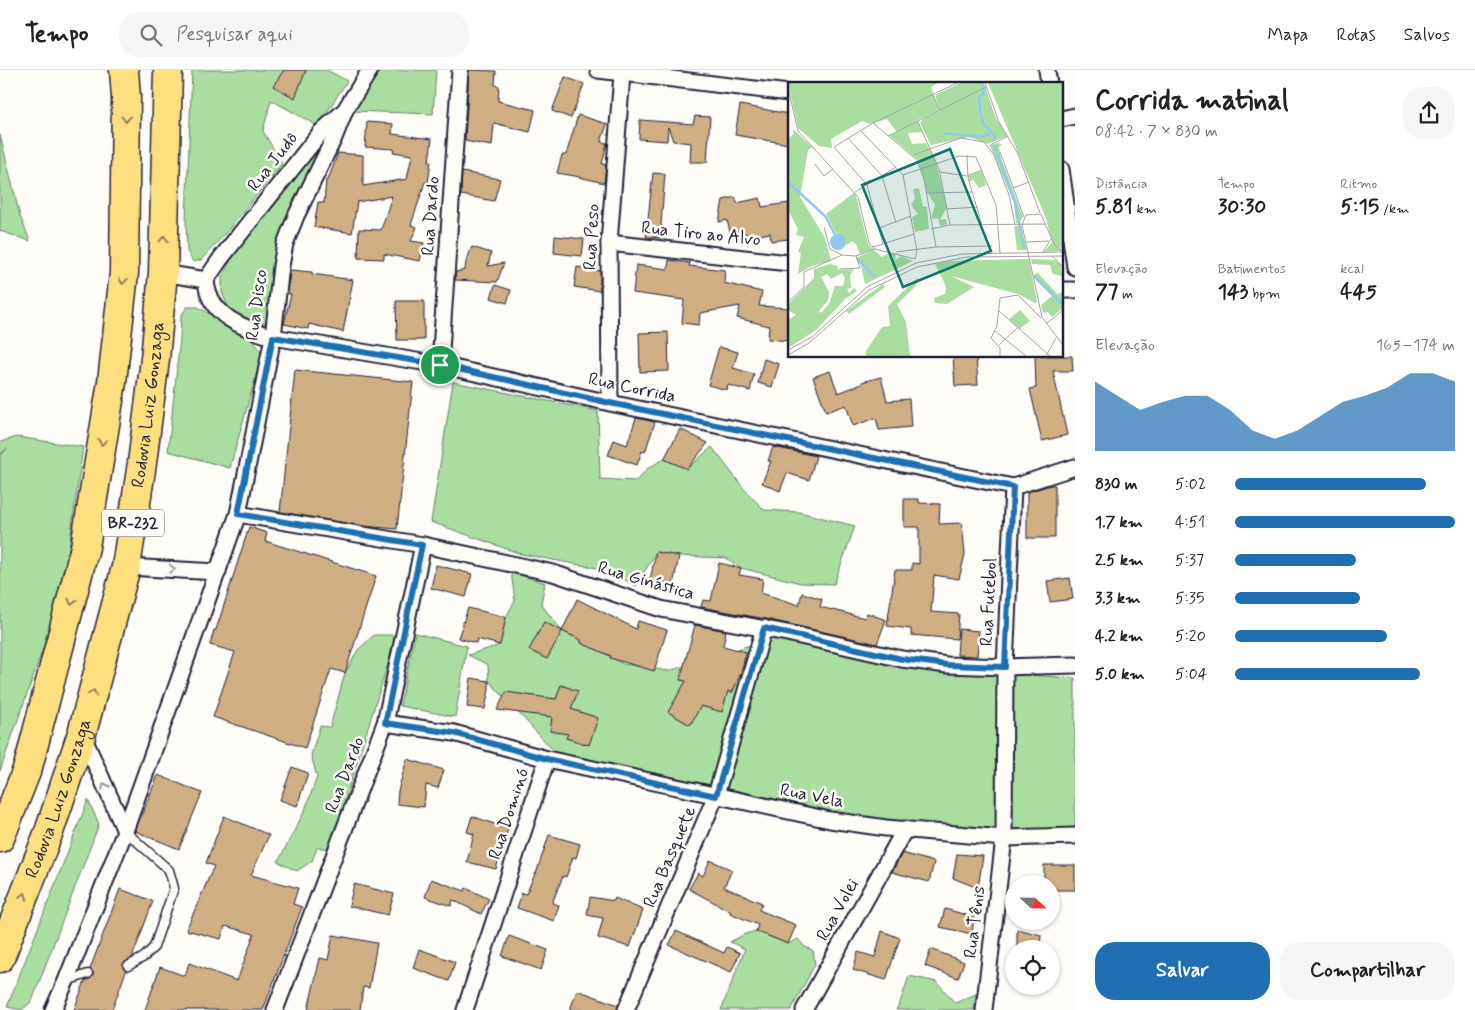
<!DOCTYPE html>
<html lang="pt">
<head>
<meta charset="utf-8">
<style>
  body { margin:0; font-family:Mynerve,sans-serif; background:#f6f6f6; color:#222; height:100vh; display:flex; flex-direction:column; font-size:19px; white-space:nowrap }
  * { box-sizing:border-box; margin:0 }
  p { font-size:16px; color:#767676 }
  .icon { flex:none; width:28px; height:28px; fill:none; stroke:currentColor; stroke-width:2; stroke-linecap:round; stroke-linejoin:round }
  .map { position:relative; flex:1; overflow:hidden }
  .side { display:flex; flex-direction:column; background:#fff; width:400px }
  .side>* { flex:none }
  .needle { width:32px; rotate:112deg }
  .controls { position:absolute; left:1005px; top:805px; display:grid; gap:10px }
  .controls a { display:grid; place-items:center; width:55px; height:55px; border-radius:50%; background:#fff; box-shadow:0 1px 4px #0004; font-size:25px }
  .pin { position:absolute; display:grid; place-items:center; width:42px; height:42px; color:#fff; margin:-21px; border:2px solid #fff; border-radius:50%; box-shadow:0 1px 5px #0007 }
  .round { display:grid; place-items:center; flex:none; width:52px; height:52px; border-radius:20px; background:#f6f6f6 }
  .summary { display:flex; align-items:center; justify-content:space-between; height:85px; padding:0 20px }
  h1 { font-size:28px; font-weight:800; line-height:38px }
  .stats { display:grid; grid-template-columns:repeat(3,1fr); gap:8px; height:85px; padding:5px 20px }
  .stats div { display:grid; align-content:center }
  .stats b { font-size:21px; font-weight:800 }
  .stats small { font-size:14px; font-weight:400 }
  .stats p { font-size:14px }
  .chart { height:140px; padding:10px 20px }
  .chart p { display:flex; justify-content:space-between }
  .chart svg { width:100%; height:90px; margin-top:5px; fill:#1f6fb2; opacity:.7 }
  .action { display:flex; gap:10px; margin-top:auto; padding:10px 20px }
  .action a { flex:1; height:58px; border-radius:20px; background:#1f6fb2; color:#fff; font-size:20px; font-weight:800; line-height:58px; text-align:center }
  .action a+a { background:#f6f6f6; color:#222 }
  ul { padding:0 20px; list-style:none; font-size:16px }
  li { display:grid; grid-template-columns:80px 60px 1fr; align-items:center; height:38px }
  li i { height:12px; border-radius:6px; background:#1f6fb2 }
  header { display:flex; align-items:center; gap:30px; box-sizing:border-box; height:70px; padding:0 25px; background:#fff; border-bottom:1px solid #e0e0e0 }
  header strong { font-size:24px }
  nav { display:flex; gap:28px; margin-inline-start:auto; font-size:18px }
  .search { width:350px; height:45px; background:#f6f6f6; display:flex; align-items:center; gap:12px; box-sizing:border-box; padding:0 18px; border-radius:20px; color:#767676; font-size:19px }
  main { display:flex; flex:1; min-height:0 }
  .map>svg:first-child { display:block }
  .green { fill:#a9dea0; stroke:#66806e }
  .building { fill:#d0ae83; stroke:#22223b }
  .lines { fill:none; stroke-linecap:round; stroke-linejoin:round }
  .lane-casing { stroke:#22223b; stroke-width:11 }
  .street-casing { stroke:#22223b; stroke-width:19 }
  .highway-casing { stroke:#22223b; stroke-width:31 }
  .lane { stroke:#fdfcf7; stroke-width:8 }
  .street { stroke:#fdfcf7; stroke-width:15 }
  .highway { stroke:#fedf80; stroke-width:28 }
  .oneway { stroke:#90805e }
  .oneway2 { stroke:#9a9aa2 }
  .route-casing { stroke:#fff; stroke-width:10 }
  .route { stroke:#1f6fb2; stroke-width:6 }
  .labels { text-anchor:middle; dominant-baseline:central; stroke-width:5; stroke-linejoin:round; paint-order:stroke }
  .shield { fill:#fdfcf7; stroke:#646373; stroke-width:1 }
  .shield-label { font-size:16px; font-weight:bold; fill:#22223b }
  .street-label { font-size:18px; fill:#22223b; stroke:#fdfcf7 }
  .inset-river { fill:none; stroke:#93c7f0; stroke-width:2.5 }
  .inset-road { fill:none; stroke:#a5a5ac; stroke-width:1 }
  .view { fill:#0f766e; fill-opacity:0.15; stroke:#0f766e; stroke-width:2.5 }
  .inset-edge { fill:none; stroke:#22223b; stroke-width:2.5 }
</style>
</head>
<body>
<header>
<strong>Tempo</strong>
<div class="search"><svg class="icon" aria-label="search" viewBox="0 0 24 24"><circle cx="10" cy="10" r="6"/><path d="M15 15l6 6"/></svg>Pesquisar aqui</div>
<nav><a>Mapa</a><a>Rotas</a><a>Salvos</a></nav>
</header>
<main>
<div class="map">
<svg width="1075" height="940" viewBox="0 0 1075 940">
  <rect width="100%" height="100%" fill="#fdfcf7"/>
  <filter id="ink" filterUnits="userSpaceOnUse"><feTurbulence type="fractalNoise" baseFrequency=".02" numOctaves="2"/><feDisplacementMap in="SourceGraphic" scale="10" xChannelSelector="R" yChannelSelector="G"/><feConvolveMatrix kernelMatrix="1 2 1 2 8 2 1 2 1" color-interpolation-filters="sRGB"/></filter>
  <g filter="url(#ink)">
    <g class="green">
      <polygon points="192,0 327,0 347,11 318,56 271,30 263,61 282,94 224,165 201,190 193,192 187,181 186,149"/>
      <polygon points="375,0 436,0 433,44 352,41"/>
      <polygon points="0,65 20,146 30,171 0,161"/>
      <polygon points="330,65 307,106 271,252 259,254 230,241 222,223 222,207 232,187"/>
      <polygon points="187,237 198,237 254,270 262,284 230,398 168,381 180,269 181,246"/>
      <polygon points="453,312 598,341 600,409 636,411 648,398 664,389 688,398 712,377 744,419 764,440 799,442 855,456 834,514 801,513 741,498 726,488 679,486 656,482 636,516 607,500 521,484 431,452"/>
      <polygon points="17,367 83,377 63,521 0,701 0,387 7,378 0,385 0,372"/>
      <polygon points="511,502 545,513 541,534 562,561 581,570 623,594 669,601 775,567 994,603 1075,608 1075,766 830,750 565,693 489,611 488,595 468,585 500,575 506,547 515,531"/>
      <polygon points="415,563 467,576 455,647 400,636"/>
      <polygon points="374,565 397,565 330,778 317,778 312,791 297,801 278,792 305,740 317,707 311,685 320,656 330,657 345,603 358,580"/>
      <polygon points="88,730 99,754 32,931 22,940 7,937"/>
      <polygon points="756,861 788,874 798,869 804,876 813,881 815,894 791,940 721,940 745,879 730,872 745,864"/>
      <polygon points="909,906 937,912 955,933 976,924 974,940 896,940 900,933"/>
    </g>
    <g class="building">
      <polygon points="284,0 306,0 295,28 273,16"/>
      <polygon points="469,0 496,1 495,15 499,16 498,31 535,40 530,62 494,53 492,76 465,71"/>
      <polygon points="565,7 584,14 571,48 552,41"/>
      <polygon points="740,35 789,44 789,74 735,65"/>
      <polygon points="578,45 607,54 601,72 607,73 602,94 606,95 604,113 575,106 557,103 562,85 566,85"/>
      <polygon points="695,46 710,47 707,92 690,92 691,73 673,71 668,57 667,71 639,69 640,50 693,54"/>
      <polygon points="367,52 393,54 392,64 432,69 429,91 431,91 428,113 425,112 411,155 417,157 411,171 424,173 420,191 384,184 384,189 358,188 359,159 381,160 392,126 357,132 352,163 314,157 318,132 324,133 326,110 328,110 338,83 363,85 363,116 407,109 412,85 393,82 394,79 365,77"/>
      <polygon points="462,102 500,109 494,131 461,125"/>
      <polygon points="653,103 665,104 661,154 664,168 646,167"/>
      <polygon points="735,127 737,133 760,128 762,137 789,133 789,169 771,171 770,163 746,168 745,162 731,166 727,150 719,152 723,130"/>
      <polygon points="555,166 584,169 582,186 554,183"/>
      <polygon points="472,177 491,183 488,196 504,193 497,212 455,210 456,202 465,200 466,192"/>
      <polygon points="669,190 690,193 689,196 725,200 724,213 762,222 759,236 789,238 789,271 768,269 769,256 737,248 740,236 700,243 699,255 682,253 684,230 633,223 636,195 668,199"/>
      <polygon points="577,197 600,201 600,221 574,217"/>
      <polygon points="290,200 312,202 312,204 353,210 343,262 309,254 308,259 284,254 291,224 288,224"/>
      <polygon points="495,215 511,220 507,233 491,228"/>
      <polygon points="396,231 424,231 424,270 397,270"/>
      <polygon points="668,262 669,301 640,302 639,263"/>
      <polygon points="719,277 738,282 733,298 754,304 750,321 728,315 727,320 708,315"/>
      <polygon points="953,286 976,286 978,315 955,316"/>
      <polygon points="1035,286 1072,286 1073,301 1053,301 1067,365 1042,371 1030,319 1036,318"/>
      <polygon points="764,289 779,294 772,317 758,313"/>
      <polygon points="295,300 413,312 397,459 364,456 280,442"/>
      <polygon points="830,301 838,323 862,314 862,312 881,307 887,331 909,329 911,357 879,360 876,348 853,356 846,335 826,342 813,307"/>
      <polygon points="636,348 655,352 645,382 642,381 637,395 608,385 614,370 627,375"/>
      <polygon points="680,359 708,373 687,399 664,389"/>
      <polygon points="773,377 816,386 809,410 787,403 780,421 762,413 771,391 768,391"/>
      <polygon points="1051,415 1055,415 1055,468 1027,468 1027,422"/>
      <polygon points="904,429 919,429 919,433 940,434 939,454 962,453 965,484 959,509 934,505 931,542 959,544 957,569 911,565 911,559 887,556 895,500 912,500 912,493 919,494 919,457 904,457"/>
      <polygon points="249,457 267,463 265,471 376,506 345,603 331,599 305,678 213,647 235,582 210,575 214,560 216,560"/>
      <polygon points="656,482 679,486 673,515 650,510"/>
      <polygon points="719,493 741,498 739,505 763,509 761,523 799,535 802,523 822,529 820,537 865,548 867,543 886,550 877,574 766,549 701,537 703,530 711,531"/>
      <polygon points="436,495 472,504 466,527 431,518"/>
      <polygon points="1070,508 1073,529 1050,532 1047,511"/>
      <polygon points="577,529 636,559 638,551 667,560 654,601 610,588 611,586 581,573 581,570 562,561"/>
      <polygon points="468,538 506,547 500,575 477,569 476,573 458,568"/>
      <polygon points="544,552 562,561 547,589 529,580"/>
      <polygon points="695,555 726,561 723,576 746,582 741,603 732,623 728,621 722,642 701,636 690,655 668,642 686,611 680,610"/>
      <polygon points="959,559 979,561 977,586 957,585"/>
      <polygon points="471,608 489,611 489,620 485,639 467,637"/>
      <polygon points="561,615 578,621 571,639 598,648 589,675 566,668 568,664 550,661 552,647 497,640 506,622 556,629"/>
      <polygon points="407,689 444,700 438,718 426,715 424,737 397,734 398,721"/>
      <polygon points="292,697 308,703 297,736 280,730"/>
      <polygon points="158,705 202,723 179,779 135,761"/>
      <polygon points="224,746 269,765 251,805 298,818 293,834 302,837 263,940 145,940 160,897 185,906 189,893 237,911 254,864 225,856 221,869 186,860 214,796 206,793"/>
      <polygon points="472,746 508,759 496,799 467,792 474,764 467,762"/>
      <polygon points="549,765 580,774 576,788 573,787 566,807 563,806 552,833 559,835 554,851 517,838 522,823 526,824 535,804 536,804"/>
      <polygon points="902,783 934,792 929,812 892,802"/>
      <polygon points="957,784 983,786 978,818 953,808"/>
      <polygon points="710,790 732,800 724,817 762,833 759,840 796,855 788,874 756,861 758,855 730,843 730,841 689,819 698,803 703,806"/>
      <polygon points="1044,795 1075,795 1075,820 1051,820 1051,814 1044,814"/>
      <polygon points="431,809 465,821 466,818 489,829 481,844 453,830 451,836 425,827"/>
      <polygon points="354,814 394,824 388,845 349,836"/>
      <polygon points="120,819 153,831 132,888 123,894 123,898 126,901 112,940 74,940 85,911 90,909 93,906 93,902 90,899"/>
      <polygon points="590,827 614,831 615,828 643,840 630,877 598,868 603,848 587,845"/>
      <polygon points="945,839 974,847 972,864 940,857"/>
      <polygon points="1017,859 1041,865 1040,879 1017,879"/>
      <polygon points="676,861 724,883 727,877 740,883 731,902 669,875"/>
      <polygon points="882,861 900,868 886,910 853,900 858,882 875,887"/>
      <polygon points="333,865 377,873 369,918 363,917 360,940 308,940 320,888 328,890"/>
      <polygon points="509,866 548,880 541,900 502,886"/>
      <polygon points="419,879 455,892 449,911 413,898"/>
      <polygon points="931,879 964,892 958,908 925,896"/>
      <polygon points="577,920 618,935 617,940 570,940"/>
    </g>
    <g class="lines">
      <defs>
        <g id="lane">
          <polyline points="125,761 169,800 174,818 154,877 144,887 128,896"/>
          <polyline points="66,911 88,904"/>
        </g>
        <g id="street">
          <polyline points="598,0 789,23"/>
          <polyline points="1047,0 1049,14"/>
          <polyline points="1061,49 1075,46"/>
          <polyline points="1061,99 1075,197"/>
          <polyline points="609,173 789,193"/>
          <polyline points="163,203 206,210"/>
          <path d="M206,210c2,36 37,48 67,57l167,28 170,38 403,84 62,-20"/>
          <polyline points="206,210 221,188 321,62 345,40 370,0"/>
          <polyline points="1061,220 1075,220"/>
          <polyline points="440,295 460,0"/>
          <polyline points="610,333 609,173 622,4"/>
          <polyline points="238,444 423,475 553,503 661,539 787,563 902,589 947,595 1005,597 1075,595"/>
          <polyline points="126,497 218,502"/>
          <polyline points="385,653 454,663 547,689 830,750 886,758 1004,768 1075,766"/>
          <polyline points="82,664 125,761"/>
          <polyline points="53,940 66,911 125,761 238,444 273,267 281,196 285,174 296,146 334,68 345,40"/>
          <polyline points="275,940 385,653 423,475"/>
          <polyline points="465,940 547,689"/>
          <polyline points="626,940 716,725 764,558"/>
          <polyline points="804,940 905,759"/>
          <polyline points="984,940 1004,768 1005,597 1013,417"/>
        </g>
        <g id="highway">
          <polyline points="0,768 28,697 85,477 112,312 124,203 126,27 124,0"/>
          <path id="s1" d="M0,888l50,-129 32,-96 44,-166 16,-104 13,-104 8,-86 5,-203"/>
        </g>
      </defs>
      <use href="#lane" class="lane-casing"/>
      <use href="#street" class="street-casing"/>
      <use href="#highway" class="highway-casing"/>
      <use href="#lane" class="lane"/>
      <use href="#street" class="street"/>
      <use href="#highway" class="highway"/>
    </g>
    <defs><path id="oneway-chevron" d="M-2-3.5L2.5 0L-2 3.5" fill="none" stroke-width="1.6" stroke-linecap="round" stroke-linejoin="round" transform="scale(1.25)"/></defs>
    <g class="oneway">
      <use href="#oneway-chevron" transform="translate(126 49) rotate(91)"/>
      <use href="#oneway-chevron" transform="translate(164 169) rotate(-89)"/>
      <use href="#oneway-chevron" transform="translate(123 211) rotate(96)"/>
      <use href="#oneway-chevron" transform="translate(102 372) rotate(99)"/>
      <use href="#oneway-chevron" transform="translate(72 532) rotate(104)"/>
      <use href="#oneway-chevron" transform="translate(93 623) rotate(-75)"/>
      <use href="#oneway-chevron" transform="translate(24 826) rotate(-69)"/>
    </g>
    <g class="oneway2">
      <use href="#oneway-chevron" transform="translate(172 499) rotate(3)"/>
      <use href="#oneway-chevron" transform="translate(105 716) rotate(-114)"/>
    </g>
  </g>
  <g class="lines" filter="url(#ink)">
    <defs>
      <polygon id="route" points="273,267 440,295 610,333 1013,417 1005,597 947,595 902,589 764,558 716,726 547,689 454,663 385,653 422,475 238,444"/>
    </defs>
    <use href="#route" class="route-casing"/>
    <use href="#route" class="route"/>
  </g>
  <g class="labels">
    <rect class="shield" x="102" y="439.5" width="62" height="27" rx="4"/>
    <g class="shield-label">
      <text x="133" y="453">BR-232</text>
    </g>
    <g class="street-label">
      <text transform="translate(273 92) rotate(-52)">Rua Judô</text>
      <text transform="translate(431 146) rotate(-86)">Rua Dardo</text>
      <text transform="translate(701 164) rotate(6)">Rua Tiro ao Alvo</text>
      <text transform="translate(592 167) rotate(-87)">Rua Peso</text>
      <text transform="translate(257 235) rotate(-83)">Rua Disco</text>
      <text transform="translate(632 318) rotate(12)">Rua Corrida</text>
      <text stroke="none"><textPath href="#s1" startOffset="575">Rodovia Luiz Gonzaga</textPath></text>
      <text transform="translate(646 511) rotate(16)">Rua Ginástica</text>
      <text transform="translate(989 532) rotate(-87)">Rua Futebol</text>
      <text transform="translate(345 705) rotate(-69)">Rua Dardo</text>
      <text transform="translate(812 726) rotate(11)">Rua Vela</text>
      <text stroke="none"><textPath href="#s1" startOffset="170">Rodovia Luiz Gonzaga</textPath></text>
      <text transform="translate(509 744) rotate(-72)">Rua Dominó</text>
      <text transform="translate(670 787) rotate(-67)">Rua Basquete</text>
      <text transform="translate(838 840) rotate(-61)">Rua Volei</text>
      <text transform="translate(975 852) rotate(-83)">Rua Tênis</text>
    </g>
  </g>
  <g transform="translate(788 12)">
    <rect width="275" height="275" fill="#fdfcf7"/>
    <path d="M0,1h150l-7,4 8,23 -21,10 4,12 -14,1 4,11 14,-1 9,16 12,48 -7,13 6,-1 1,6 -7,1 -2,-8 -7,1 4,-14 -8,-13 -9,-32 -29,-25 8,-3 -10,-13 -17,5 -8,-3 -31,18 1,9 -13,-2 -21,-18zM172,1h24l11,33 12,20 -19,8 -19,-7 -38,8 -11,-22 5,-6 15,-6 -5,-16zM200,1h75v166l-5,-3 5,5 -19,1 8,-10 -6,-24zM5,47l19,18 -4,3 -8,47 25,41 6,23 -19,5 -14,8 3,-21 -3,-1 6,-15 -8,-2 2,-6 -10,-19v-72l6,-4zM209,61l5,1 -3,3 2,11 22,59 -4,6h-3l-2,-20 -24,-57zM194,89l4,14 -7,3 -6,-8 -4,2 -1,-6zM131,106l4,18 4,1 2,22 -14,3 -3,-15 6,-3 -7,-9 4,-7 -2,-9zM67,110l13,52 6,5 -14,5 -4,-10 -4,-3 -5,4 -11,-12 -10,-19zM226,144h7l6,24h-10zM86,168l8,7 8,-4 6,1 -1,6 6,-4 12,5 -48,23 -4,-19 -5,-7zM241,177l8,43 -2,1 -17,-9 -67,-18 23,11 -27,17 -12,-1 -1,-5 11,-4 1,-8 -11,-22 15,-3zM243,177l24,1 6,5 1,11 -9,-2 -3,-9 -18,-1zM42,182l7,2 1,4 16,-1 -4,6 1,13 -4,1 2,4 5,-5 3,3 -12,8 -29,31 -28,18v-31l2,2 6,-4 -8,-5v-6l26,-26v-9zM54,191l3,5 -2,8h-8l-6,18 -8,9 -2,-2 9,-11 1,-8 -8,-15 6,-3 4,5zM250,191l19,21 6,-2v16l-11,9 -4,-5 -5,1 -2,-8 11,-9 -18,-18 -1,-3zM130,195l-2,9 -19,18 9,18 4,34h-44v-5l16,-24 8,-1 -2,-20zM95,202l2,3 -36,27 -3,-3zM232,228l10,11 -11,8 -10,-10z" fill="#a9dea0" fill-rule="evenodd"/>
    <path d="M42 160a8 8 0 1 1 16 0a8 8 0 1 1-16 0Z" fill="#93c7f0"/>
    <path class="inset-river" d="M193,1l4,7 -6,9 1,12 3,12 12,13 -1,5M156,51l37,4 11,-4M206,63l21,57 9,45M0,100l38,35 10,20M69,177l18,18M246,194l29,29"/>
    <path class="inset-road" d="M197,1l14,39 19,32 22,59M0,6l10,43 60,66 11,46 6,6 40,10M145,13l7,16M130,40l21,47 11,56M85,41l44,37 7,19 12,68M73,49l42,44 14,76 -2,8M100,54l98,-49M60,56l34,38 14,47M201,64l19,-10M212,70l24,65M125,73l48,-17 23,4 10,13 15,40 6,30M179,73l1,23 14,47M27,82l9,12 9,-7M152,90l27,4 15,-6M115,93l56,-19 17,1 20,48 4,48M225,106l16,-6M67,110l41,-25M138,111l46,-1M159,127l31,-2M36,145l6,22 12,6M91,146l32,-12M143,147l19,-4 95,-1M238,160l23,-1M95,162l-16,-59 -33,-38 39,-24 84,-40M85,165l41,-13M108,170l40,-5 56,-1M255,170l8,-13M275,170l-9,-8 -13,-30 -15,1 -4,10 20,92 21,28M264,174l11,11M51,187l21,-1 -4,-12M0,220l16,-15v-15l38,-17 14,1 19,-7M211,229l51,45M258,242l17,-14M207,249l31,25M211,263l18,-17M0,268l24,-13 55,-50 49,-24 46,-9 101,-2M0,273l21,-12 60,-53 48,-23 50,-10 96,-1M212,274v-8l-9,-10 6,-12 3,-28 18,-3 23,23M258,274l10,-18"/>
    <path class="view" d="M162,67l41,102 -88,36 -41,-102z"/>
    <rect width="275" height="275" class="inset-edge"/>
  </g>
</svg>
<div class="controls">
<a><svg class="needle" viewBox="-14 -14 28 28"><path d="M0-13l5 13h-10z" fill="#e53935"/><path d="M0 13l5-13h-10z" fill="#767676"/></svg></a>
<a><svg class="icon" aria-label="locate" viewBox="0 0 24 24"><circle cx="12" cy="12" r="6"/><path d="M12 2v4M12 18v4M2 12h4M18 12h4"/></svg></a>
</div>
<div class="pin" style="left:440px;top:295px;background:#1e9e55"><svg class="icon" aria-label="arrive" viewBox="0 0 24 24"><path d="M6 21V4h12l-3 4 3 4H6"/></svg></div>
</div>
<section class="side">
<div class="summary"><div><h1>Corrida matinal</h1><p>08:42 · 7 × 830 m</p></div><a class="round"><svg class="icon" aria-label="share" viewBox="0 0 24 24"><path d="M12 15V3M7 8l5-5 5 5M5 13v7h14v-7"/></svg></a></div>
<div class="stats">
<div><p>Distância</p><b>5.81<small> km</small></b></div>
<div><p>Tempo</p><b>30:30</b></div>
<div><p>Ritmo</p><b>5:15<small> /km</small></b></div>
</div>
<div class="stats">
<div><p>Elevação</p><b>77<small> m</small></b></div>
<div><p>Batimentos</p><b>143<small> bpm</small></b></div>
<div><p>kcal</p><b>445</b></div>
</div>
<div class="chart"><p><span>Elevação</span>165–174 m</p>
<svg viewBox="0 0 160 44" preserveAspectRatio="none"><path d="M0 44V10L10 17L20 24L30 20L40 17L50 17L60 24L70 34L80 38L90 34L100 27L110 20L120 17L130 13L140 6L150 6L160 10V44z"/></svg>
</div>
<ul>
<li><b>830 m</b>5:02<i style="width:87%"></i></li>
<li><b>1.7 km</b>4:51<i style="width:100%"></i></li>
<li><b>2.5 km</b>5:37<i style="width:55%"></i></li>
<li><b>3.3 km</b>5:35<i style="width:57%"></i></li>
<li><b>4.2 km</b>5:20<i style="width:69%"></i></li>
<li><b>5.0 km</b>5:04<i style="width:84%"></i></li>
</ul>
<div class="action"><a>Salvar</a><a>Compartilhar</a></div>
</section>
</main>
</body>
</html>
